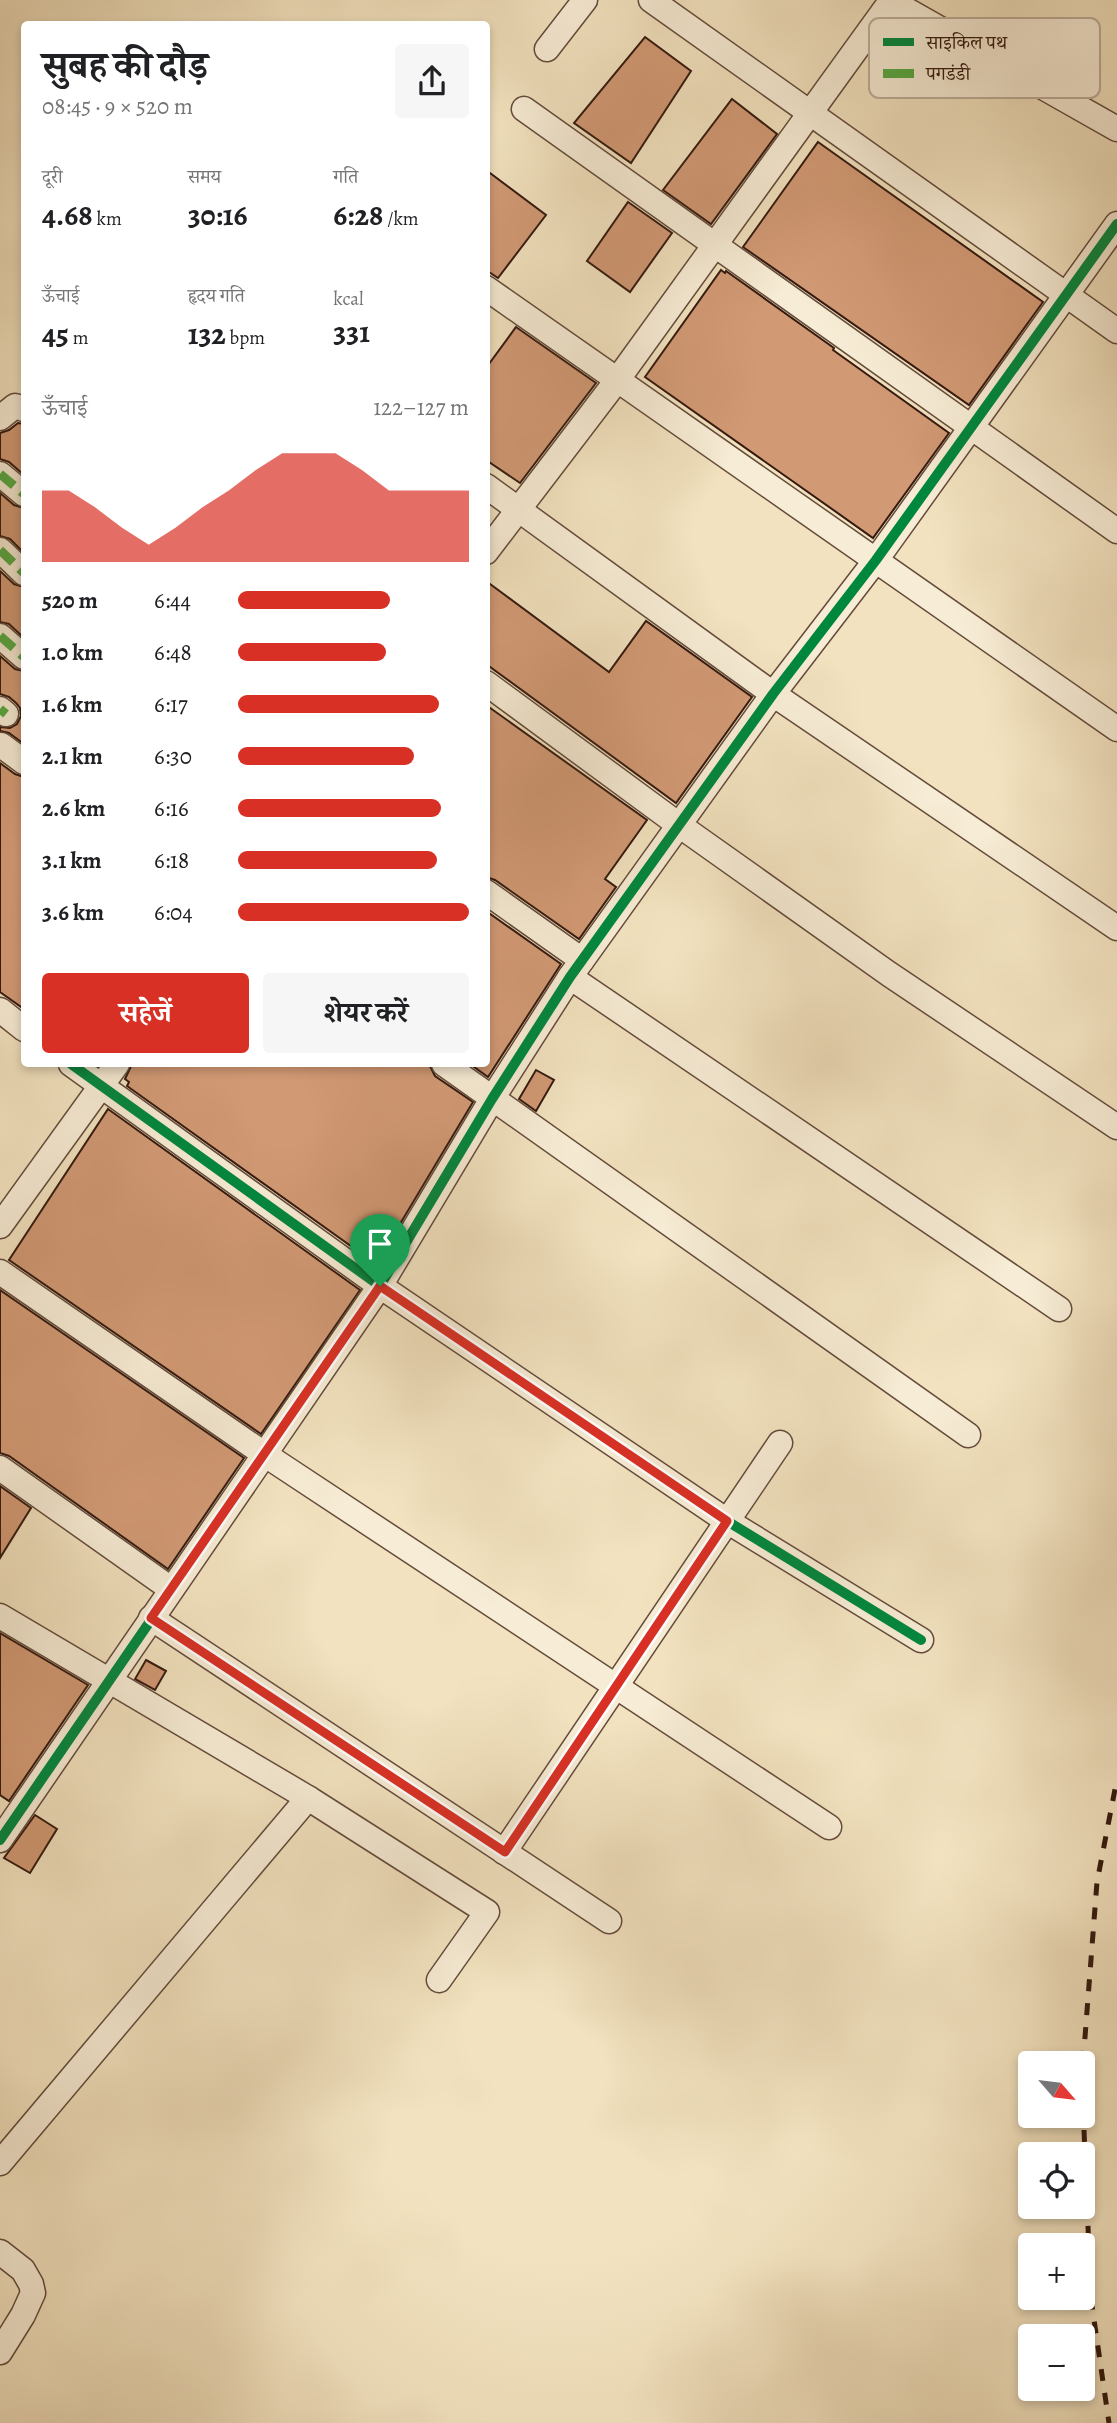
<!DOCTYPE html>
<html lang="hi">
<head>
<meta charset="utf-8">
<style>
  body { margin:0; font-family:Alegreya,"Noto Serif Devanagari",serif; background:#f6f6f6; color:#202124; height:100vh; display:flex; flex-direction:column; font-size:26px; white-space:nowrap }
  * { box-sizing:border-box; margin:0 }
  p { font-size:23px; color:#757577 }
  .icon { flex:none; width:38px; height:38px; fill:none; stroke:currentColor; stroke-width:2; stroke-linecap:round; stroke-linejoin:round }
  .map { position:relative; flex:1; overflow:hidden }
  .sheet { position:absolute; left:21px; top:21px; width:469px; height:1046px; display:flex; flex-direction:column; background:#fff; border-radius:7px; box-shadow:0 4px 10px #0003 }
  .sheet>* { flex:none }
  .needle { width:46px; rotate:118deg }
  .fabs { position:absolute; left:1018px; top:2051px; display:grid; gap:14px }
  .fabs a { display:grid; place-items:center; width:77px; height:77px; border-radius:7px; background:#fff; box-shadow:0 4px 10px #0003; font-size:35px }
  .pin { position:absolute; display:grid; place-items:center; width:60px; height:60px; color:#fff; margin:-72px -30px; border-radius:50% 50% 50% 0; rotate:-45deg; box-shadow:0 0 7px #0007 }
  .pin .icon { rotate:45deg }
  .round { display:grid; place-items:center; flex:none; width:74px; height:74px; border-radius:7px; background:#f6f6f6 }
  .summary { display:flex; align-items:center; justify-content:space-between; height:119px; padding:0 21px }
  h1 { font-size:38px; font-weight:700; line-height:52px }
  .figures { display:grid; grid-template-columns:repeat(3,1fr); gap:10px; height:119px; padding:7px 21px }
  .figures div { display:grid; align-content:center }
  .figures b { font-size:30px; font-weight:700 }
  .figures small { font-size:19px; font-weight:400 }
  .figures p { font-size:19px }
  .chart { height:196px; padding:14px 21px }
  .chart p { display:flex; justify-content:space-between }
  .chart svg { width:100%; height:126px; margin-top:7px; fill:#d93025; opacity:.7 }
  .action { display:flex; gap:14px; margin-top:auto; padding:14px 21px }
  .action a { flex:1; height:80px; border-radius:7px; background:#d93025; color:#fff; font-size:28px; font-weight:700; line-height:80px; text-align:center }
  .action a+a { background:#f6f6f6; color:#202124 }
  ul { padding:0 21px; list-style:none; font-size:23px }
  li { display:grid; grid-template-columns:112px 84px 1fr; align-items:center; height:52px }
  li i { height:18px; border-radius:9px; background:#d93025 }
  .map>svg:first-child { display:block }
  .building { fill:#d19974; stroke:#34190f; stroke-width:2 }
  .lines { fill:none; stroke-linecap:round; stroke-linejoin:round }
  .minor-casing { stroke:#644b3b; stroke-width:27 }
  .minor { stroke:#f7ecd5; stroke-width:24 }
  .rail { stroke:#34190f; stroke-width:5; stroke-dasharray:12 12; stroke-linecap:butt }
  .quiet { stroke:#54a941; stroke-width:9; stroke-dasharray:18 9; stroke-linecap:butt }
  .cycleway-casing { stroke:#f7ecd5; stroke-width:15 }
  .cycleway { stroke:#00873e; stroke-width:10 }
  .route-casing { stroke:#fff; stroke-width:14 }
  .route { stroke:#d93025; stroke-width:9 }
  .key { fill:#f7ecd5; stroke:#bcad9a; stroke-width:2 }
  .key-label { font-size:19px; fill:#34190f }
</style>
</head>
<body>
<div class="map">
<svg width="1117" height="2423" viewBox="0 0 1117 2423">
  <rect width="100%" height="100%" fill="#f2e2bf"/>
  <filter id="stains"><feTurbulence type="fractalNoise" baseFrequency=".00286" numOctaves="4"/><feColorMatrix values="0 0 0 0 .2 0 0 0 0 .09 0 0 0 0 .02 0 0 0 .5 -.17"/></filter>
  <radialGradient id="worn" r=".72"><stop offset=".6" stop-color="#630" stop-opacity="0"/><stop offset="1" stop-color="#630" stop-opacity=".3"/></radialGradient>
  <g class="building">
    <polygon points="645,37 691,71 631,163 574,123"/>
    <polygon points="732,99 777,134 711,224 663,190"/>
    <polygon points="818,142 1043,302 969,405 743,247"/>
    <polygon points="486,170 546,215 498,278 486,270"/>
    <polygon points="628,202 672,233 630,292 587,261"/>
    <polygon points="721,270 725,273 726,271 834,348 833,350 949,433 873,538 645,377"/>
    <polygon points="516,327 596,383 520,483 486,460 486,368"/>
    <polygon points="18,423 24,424 24,475 9,462 0,459 0,433 9,430"/>
    <polygon points="0,493 14,505 24,508 24,553 10,539 0,536"/>
    <polygon points="0,571 14,584 24,587 24,638 9,624 0,622"/>
    <polygon points="486,581 609,672 646,621 752,697 676,803 486,664"/>
    <polygon points="0,656 15,669 24,671 24,744 9,733 0,731 0,727 10,728 17,724 21,716 20,708 16,703 9,697 0,694"/>
    <polygon points="486,705 647,820 605,879 616,887 579,939 495,880 486,877"/>
    <polygon points="0,763 15,774 24,777 24,1009 0,992"/>
    <polygon points="486,911 561,964 488,1077 470,1064 486,1064"/>
    <polygon points="132,1064 429,1064 435,1076 473,1102 376,1264 127,1086 129,1082 125,1079"/>
    <polygon points="536,1070 554,1080 536,1111 519,1099"/>
    <polygon points="108,1109 360,1290 261,1434 9,1260"/>
    <polygon points="0,1290 244,1458 168,1569 9,1456 0,1453"/>
    <polygon points="0,1486 31,1508 0,1558"/>
    <polygon points="0,1633 88,1685 9,1801 0,1795"/>
    <polygon points="146,1660 166,1671 155,1690 135,1679"/>
    <polygon points="35,1815 57,1829 30,1873 4,1858"/>
  </g>
  <g class="lines">
    <defs>
      <g id="minor">
        <polyline points="651,0 1117,331"/>
        <polyline points="889,0 1117,129"/>
        <polyline points="547,49 585,0"/>
        <polyline points="524,109 1117,531"/>
        <polyline points="486,288 1117,729"/>
        <polyline points="0,418 15,406 24,409"/>
        <polyline points="0,474 24,494"/>
        <polyline points="486,486 773,694 1117,928"/>
        <polyline points="0,550 24,573"/>
        <polyline points="486,552 618,379 891,1"/>
        <polyline points="0,636 24,657"/>
        <polyline points="486,683 679,825 889,974 1117,1127"/>
        <polyline points="0,709 6,714"/>
        <polyline points="1,745 24,762"/>
        <polyline points="486,892 582,960"/>
        <polyline points="570,977 1059,1309"/>
        <polyline points="0,1010 24,1029"/>
        <polyline points="71,1064 380,1286 727,1521 921,1640"/>
        <polyline points="444,1064 968,1435"/>
        <polyline points="0,1226 117,1064"/>
        <polyline points="0,1272 264,1454 829,1827"/>
        <polyline points="0,1468 171,1589"/>
        <polyline points="0,1616 308,1798 487,1912 439,1980"/>
        <polyline points="151,1618 609,1921"/>
        <polyline points="0,1840 380,1286 492,1099 570,977 773,694 876,560 1117,224"/>
        <polyline points="504,1852 780,1443"/>
        <polyline points="0,2163 308,1798"/>
        <polyline points="0,2252 23,2270 31,2284 33,2293 23,2315 0,2352"/>
      </g>
    </defs>
    <use href="#minor" class="minor-casing"/>
    <use href="#minor" class="minor"/>
    <g class="rail">
      <polyline points="1083,2063 1097,1882 1117,1779"/>
      <polyline points="1083,2106 1091,2299 1109,2423"/>
    </g>
    <g class="quiet">
      <polyline points="0,474 24,494"/>
      <polyline points="0,550 24,573"/>
      <polyline points="0,636 24,657"/>
      <polyline points="0,709 6,714"/>
    </g>
    <defs>
      <g id="cycleway">
        <polyline points="71,1064 380,1286 727,1521 921,1640"/>
        <polyline points="0,1840 380,1286 492,1099 570,977 773,694 876,560 1117,224"/>
      </g>
    </defs>
    <use href="#cycleway" class="cycleway-casing"/>
    <use href="#cycleway" class="cycleway"/>
  </g>
  <g class="lines">
    <defs>
      <polygon id="route" points="380,1286 727,1521 505,1852 151,1618"/>
    </defs>
    <use href="#route" class="route-casing"/>
    <use href="#route" class="route"/>
  </g>
  <rect x="869" y="18" width="231" height="80" rx="10" class="key"/>
  <rect x="883" y="38" width="31" height="8" fill="#00873e"/>
  <rect x="883" y="69" width="31" height="9" fill="#54a941"/>
  <g class="key-label">
    <text x="926" y="49">साइकिल पथ</text>
    <text x="926" y="80">पगडंडी</text>
  </g>
  <rect width="100%" height="100%" filter="url(#stains)"/>
  <rect width="100%" height="100%" fill="url(#worn)"/>
</svg>
<div class="fabs">
<a><svg class="needle" viewBox="-14 -14 28 28"><path d="M0-13l5 13h-10z" fill="#e53935"/><path d="M0 13l5-13h-10z" fill="#757577"/></svg></a>
<a><svg class="icon" aria-label="locate" viewBox="0 0 24 24"><circle cx="12" cy="12" r="6"/><path d="M12 2v4M12 18v4M2 12h4M18 12h4"/></svg></a>
<a>+</a>
<a>−</a>
</div>
<div class="pin" style="left:380px;top:1286px;background:#1e9e55"><svg class="icon" aria-label="arrive" viewBox="0 0 24 24"><path d="M6 21V4h12l-3 4 3 4H6"/></svg></div>
<section class="sheet">
<div class="summary"><div><h1>सुबह की दौड़</h1><p>08:45 · 9 × 520 m</p></div><a class="round"><svg class="icon" aria-label="share" viewBox="0 0 24 24"><path d="M12 15V3M7 8l5-5 5 5M5 13v7h14v-7"/></svg></a></div>
<div class="figures">
<div><p>दूरी</p><b>4.68<small> km</small></b></div>
<div><p>समय</p><b>30:16</b></div>
<div><p>गति</p><b>6:28<small> /km</small></b></div>
</div>
<div class="figures">
<div><p>ऊँचाई</p><b>45<small> m</small></b></div>
<div><p>हृदय गति</p><b>132<small> bpm</small></b></div>
<div><p>kcal</p><b>331</b></div>
</div>
<div class="chart"><p><span>ऊँचाई</span>122–127 m</p>
<svg viewBox="0 0 160 44" preserveAspectRatio="none"><path d="M0 44V19L10 19L20 25L30 32L40 38L50 32L60 25L70 19L80 12L90 6L100 6L110 6L120 12L130 19L140 19L150 19L160 19V44z"/></svg>
</div>
<ul>
<li><b>520 m</b>6:44<i style="width:66%"></i></li>
<li><b>1.0 km</b>6:48<i style="width:64%"></i></li>
<li><b>1.6 km</b>6:17<i style="width:87%"></i></li>
<li><b>2.1 km</b>6:30<i style="width:76%"></i></li>
<li><b>2.6 km</b>6:16<i style="width:88%"></i></li>
<li><b>3.1 km</b>6:18<i style="width:86%"></i></li>
<li><b>3.6 km</b>6:04<i style="width:100%"></i></li>
</ul>
<div class="action"><a>सहेजें</a><a>शेयर करें</a></div>
</section>
</div>
</body>
</html>
